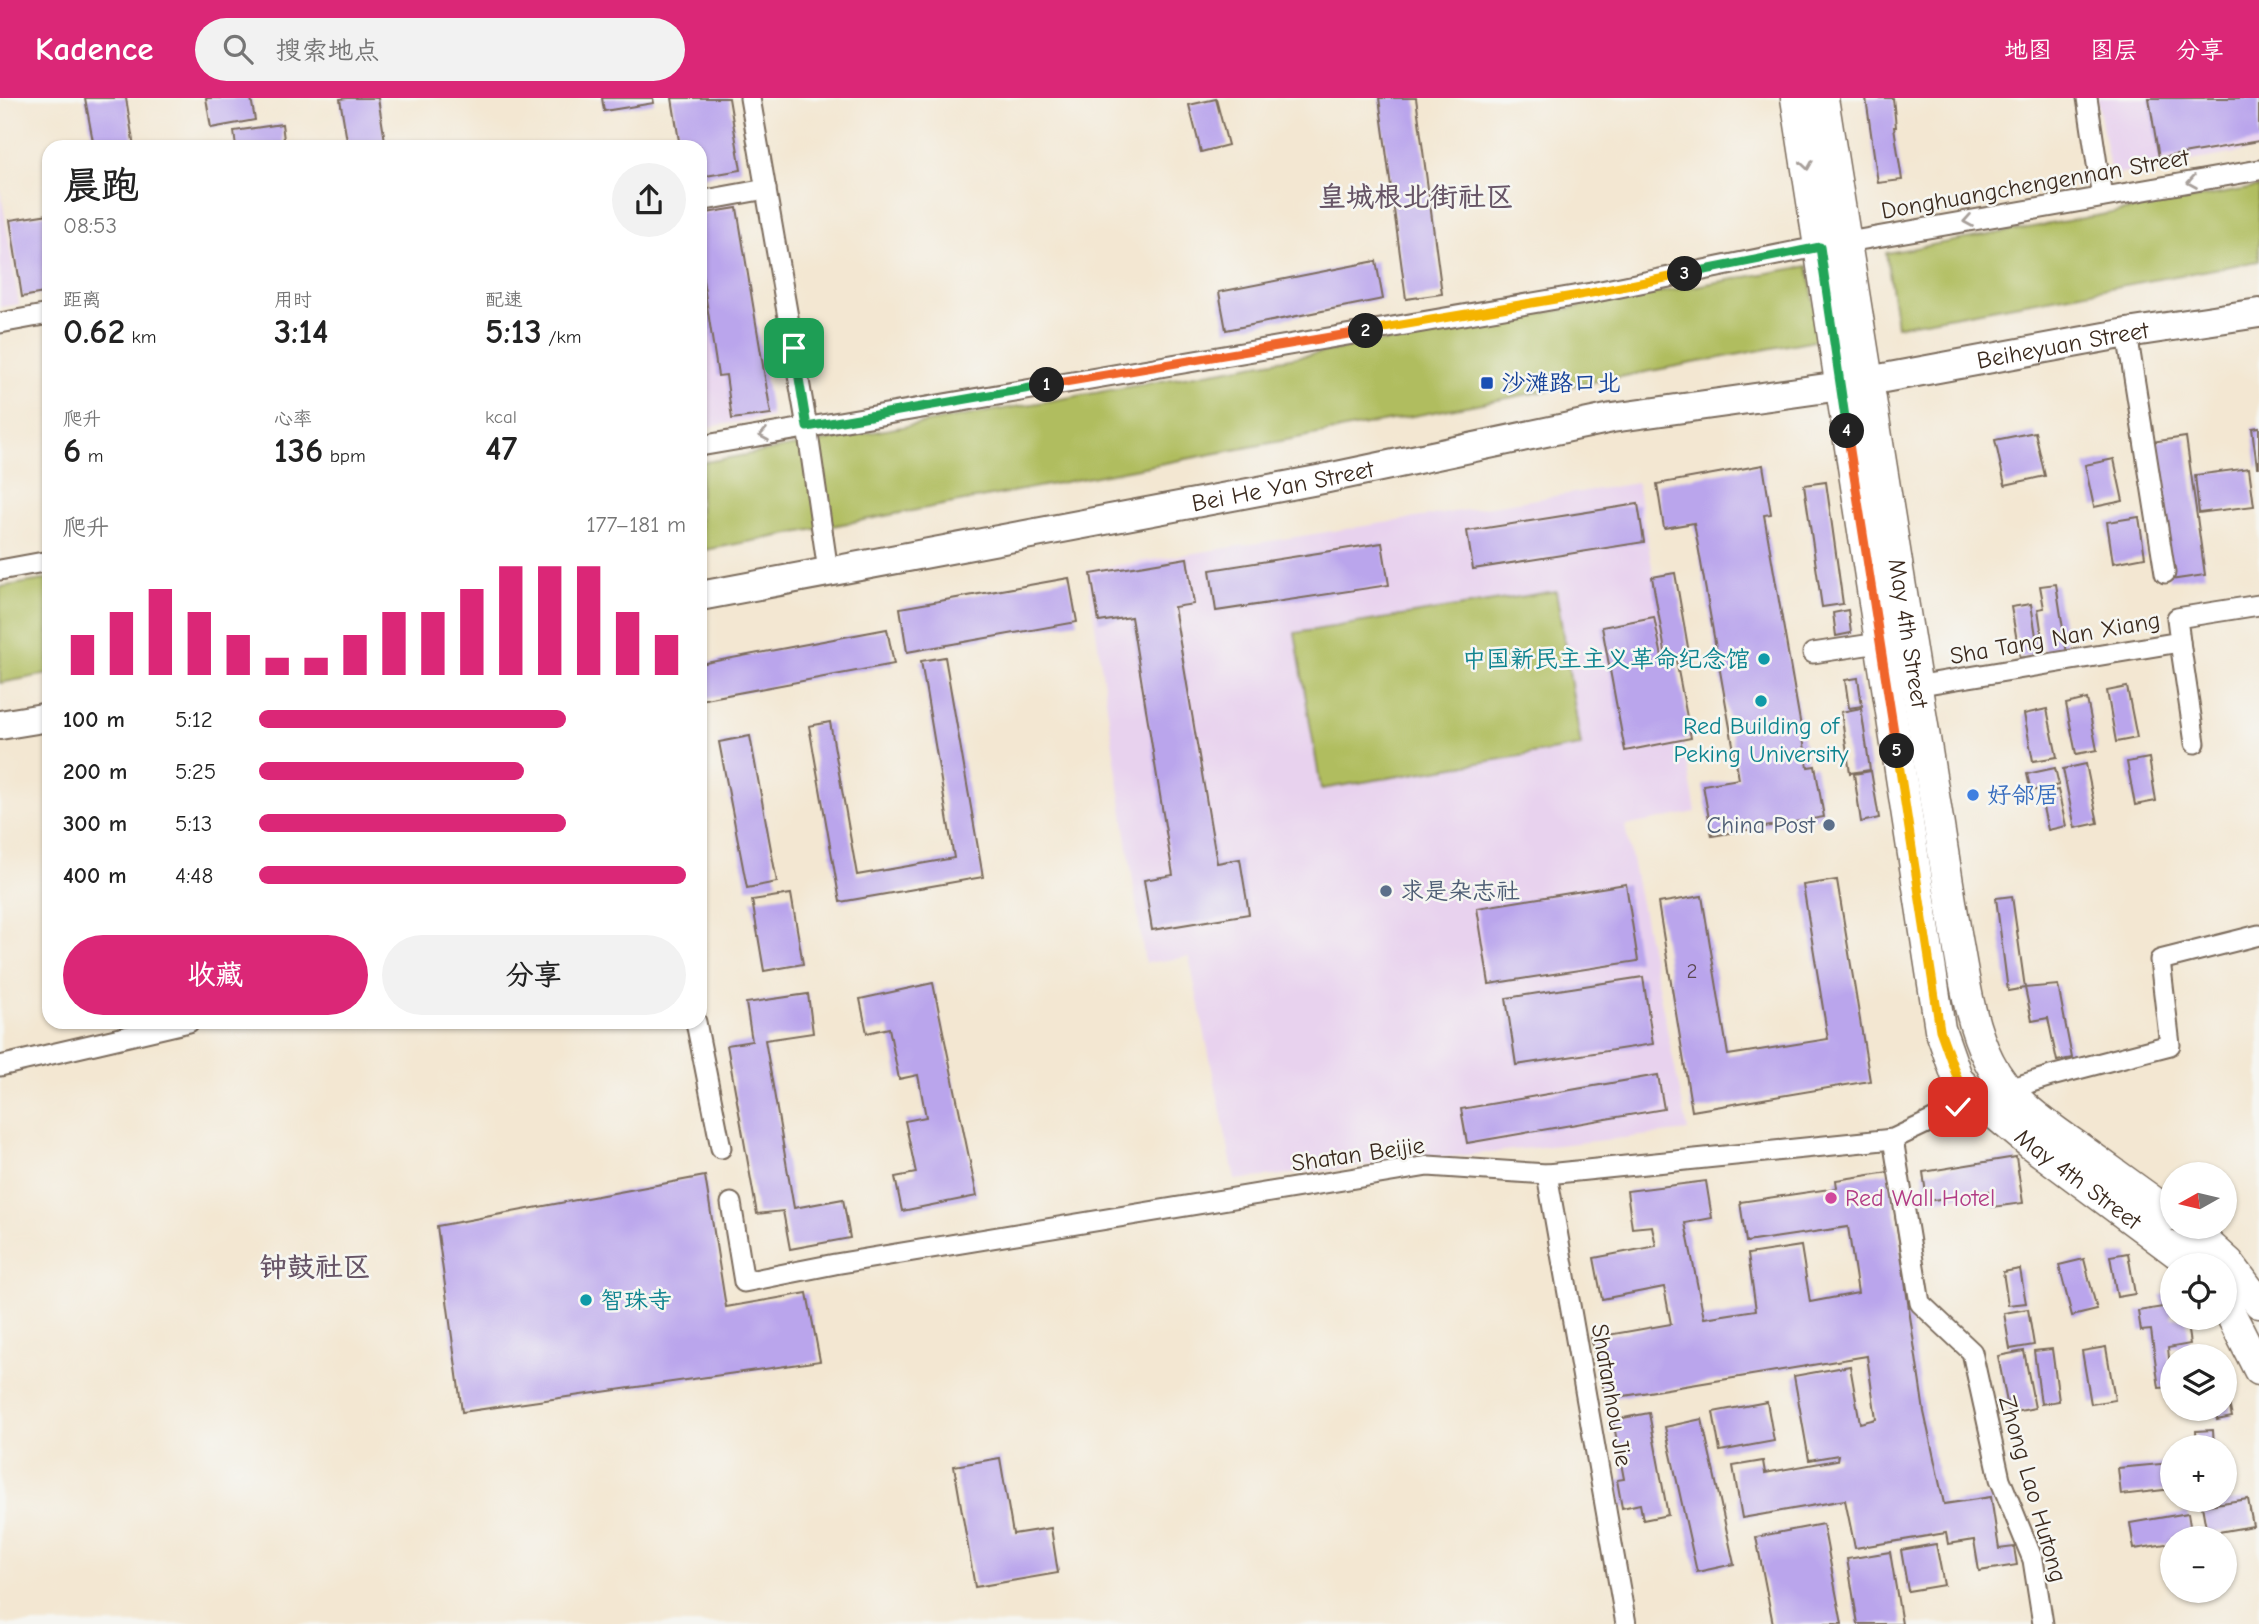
<!DOCTYPE html>
<html lang="zh">
<head>
<meta charset="utf-8">
<style>
  body { margin:0; font-family:"Comic Neue","LXGW WenKai TC",sans-serif; background:#f2f2f2; color:#222; height:100vh; display:flex; flex-direction:column; font-size:26px; white-space:nowrap }
  * { box-sizing:border-box; margin:0 }
  p { font-size:23px; color:#767676 }
  .icon { flex:none; width:38px; height:38px; fill:none; stroke:currentColor; stroke-width:2; stroke-linecap:round; stroke-linejoin:round }
  .map { position:relative; flex:1; overflow:hidden }
  .panel { position:absolute; left:42px; top:42px; width:665px; height:889px; display:flex; flex-direction:column; background:#fff; border-radius:21px; box-shadow:0 2px 5px #0004 }
  .panel>* { flex:none }
  .needle { width:46px; rotate:262deg }
  .buttons { position:absolute; left:2160px; top:1064px; display:grid; gap:14px }
  .buttons a { display:grid; place-items:center; width:77px; height:77px; border-radius:50%; background:#fff; box-shadow:0 2px 5px #0004; font-size:35px }
  .pin { position:absolute; display:grid; place-items:center; width:60px; height:60px; color:#fff; margin:-30px; border-radius:14px; box-shadow:0 4px 10px #0006 }
  .km { position:absolute; width:35px; height:35px; margin:-18px; border-radius:50%; background:#222; color:#fff; font-size:19px; line-height:35px; text-align:center }
  .round { display:grid; place-items:center; flex:none; width:74px; height:74px; border-radius:37px; background:#f2f2f2 }
  .head { display:flex; align-items:center; justify-content:space-between; height:119px; padding:0 21px }
  h1 { font-size:38px; font-weight:700; line-height:52px }
  .metrics { display:grid; grid-template-columns:repeat(3,1fr); gap:10px; height:119px; padding:7px 21px }
  .metrics div { display:grid; align-content:center }
  .metrics b { font-size:35px; font-weight:700 }
  .metrics small { font-size:19px; font-weight:400 }
  .metrics p { font-size:19px }
  .chart { height:196px; padding:14px 21px }
  .chart p { display:flex; justify-content:space-between }
  .chart svg { width:100%; height:126px; margin-top:7px; stroke:#db2777; stroke-width:6 }
  .button { display:flex; gap:14px; margin-top:auto; padding:14px 21px }
  .button a { flex:1; height:80px; border-radius:42px; background:#db2777; color:#fff; font-size:28px; font-weight:700; line-height:80px; text-align:center }
  .button a+a { background:#f2f2f2; color:#222 }
  ul { padding:0 21px; list-style:none; font-size:23px }
  li { display:grid; grid-template-columns:112px 84px 1fr; align-items:center; height:52px }
  li i { height:18px; border-radius:9px; background:#db2777 }
  header { display:flex; align-items:center; gap:42px; box-sizing:border-box; height:98px; padding:0 35px; background:#db2777; color:#fff }
  header strong { font-size:33px }
  nav { display:flex; gap:38px; margin-inline-start:auto; font-size:24px }
  .search { width:490px; height:63px; background:#f2f2f2; display:flex; align-items:center; gap:18px; box-sizing:border-box; padding:0 24px; border-radius:38px; color:#767676; font-size:26px }
  .map>svg:first-child { display:block }
  .built { fill:#e8d2ee }
  .green { fill:#b0bd5f; stroke:#76743e; stroke-width:2 }
  .building { fill:#baa5ec }
  .lines { fill:none; stroke-linecap:round; stroke-linejoin:round }
  .minor-casing { stroke:#7b6c5d; stroke-width:23 }
  .secondary-casing { stroke:#7b6c5d; stroke-width:32 }
  .primary-casing { stroke:#7b6c5d; stroke-width:33 }
  .minor { stroke:#fff; stroke-width:19 }
  .secondary { stroke:#fff; stroke-width:28 }
  .primary { stroke:#fff; stroke-width:30 }
  .oneway { stroke:#a79f9a }
  .split-1-casing { stroke:#fff; stroke-width:14 }
  .split-2-casing { stroke:#fff; stroke-width:14 }
  .split-3-casing { stroke:#fff; stroke-width:14 }
  .split-4-casing { stroke:#fff; stroke-width:14 }
  .split-5-casing { stroke:#fff; stroke-width:14 }
  .split-6-casing { stroke:#fff; stroke-width:14 }
  .split-1 { stroke:#22a559; stroke-width:9 }
  .split-2 { stroke:#f0652b; stroke-width:9 }
  .split-3 { stroke:#f5b400; stroke-width:9 }
  .split-4 { stroke:#22a559; stroke-width:9 }
  .split-5 { stroke:#f0652b; stroke-width:9 }
  .split-6 { stroke:#f5b400; stroke-width:9 }
  .transit-dot { fill:#1a4fb4; stroke:#f6f6f2; stroke-width:2.5 }
  .culture-dot { fill:#0f9aa8; stroke:#f6f6f2; stroke-width:2.5 }
  .shop-dot { fill:#3f7fe0; stroke:#f6f6f2; stroke-width:2.5 }
  .service-dot { fill:#5c6f8a; stroke:#f6f6f2; stroke-width:2.5 }
  .hotel-dot { fill:#d1479c; stroke:#f6f6f2; stroke-width:2.5 }
  .labels { text-anchor:middle; dominant-baseline:central; stroke-width:5; stroke-linejoin:round; paint-order:stroke }
  .number-label { font-size:21px; fill:#5b4952 }
  .street-label { font-size:24px; fill:#3b2a1e; stroke:#f6f6f2 }
  .transit-label { font-size:24px; fill:#164399; stroke:#f6f6f2; text-anchor:start }
  .culture-label { font-size:24px; fill:#0d838f; stroke:#f6f6f2; text-anchor:end }
  .shop-label { font-size:24px; fill:#366cbe; stroke:#f6f6f2; text-anchor:start }
  .service-label { font-size:24px; fill:#4e5e75; stroke:#f6f6f2; text-anchor:end }
  .hotel-label { font-size:24px; fill:#b23c85; stroke:#f6f6f2; text-anchor:start }
  .quarter-label { font-size:28px; font-weight:bold; fill:#675566; stroke:#f6f6f2 }
</style>
</head>
<body>
<header>
<strong>Kadence</strong>
<div class="search"><svg class="icon" aria-label="search" viewBox="0 0 24 24"><circle cx="10" cy="10" r="6"/><path d="M15 15l6 6"/></svg>搜索地点</div>
<nav><a>地图</a><a>图层</a><a>分享</a></nav>
</header>
<div class="map">
<svg width="2259" height="1526" viewBox="0 0 2259 1526">
  <rect width="100%" height="100%" fill="#f6f6f2"/>
  <filter id="ink" filterUnits="userSpaceOnUse"><feTurbulence type="fractalNoise" baseFrequency=".0143" numOctaves="2"/><feDisplacementMap in="SourceGraphic" scale="14" xChannelSelector="R" yChannelSelector="G"/><feConvolveMatrix kernelMatrix="1 2 1 2 8 2 1 2 1" color-interpolation-filters="sRGB"/></filter>
  <filter id="wash" filterUnits="userSpaceOnUse"><feTurbulence type="fractalNoise" baseFrequency=".00686" numOctaves="4" result="noise"/><feDisplacementMap in="SourceGraphic" scale="28" xChannelSelector="R" yChannelSelector="G"/><feGaussianBlur stdDeviation="1.57" result="paint"/><feColorMatrix in="noise" values="0 0 0 0 0 0 0 0 0 0 0 0 0 0 0 0 0 1.4 0 .05"/><feComposite in="paint" operator="in"/></filter>
  <g filter="url(#wash)">
    <rect width="100%" height="100%" fill="#f3e7d2"/>
    <g class="built">
      <polygon points="2097,0 2259,0 2259,51 2111,77"/>
      <polygon points="0,89 19,206 0,209"/>
      <polygon points="736,102 772,319 700,330 700,108"/>
      <polygon points="1637,385 1696,714 1625,728 1688,1033 1235,1082 1189,859 1145,865 1087,472"/>
    </g>
    <g class="green">
      <polygon points="2259,89 2259,163 1897,228 1886,155"/>
      <polygon points="1808,168 1820,241 700,453 700,365"/>
      <polygon points="49,481 49,576 0,585 0,489"/>
      <polygon points="1556,493 1581,648 1321,691 1295,535"/>
    </g>
    <g id="blocks">
      <g class="building">
        <polygon points="85,0 126,0 134,49 94,49"/>
        <polygon points="206,0 251,0 255,22 211,30"/>
        <polygon points="347,0 378,0 386,49 348,49 340,1"/>
        <polygon points="602,0 653,0 654,5 604,13"/>
        <polygon points="672,0 729,0 741,72 700,79 700,49 680,49"/>
        <polygon points="1379,0 1416,0 1442,196 1406,201"/>
        <polygon points="1866,0 1893,0 1896,29 1894,29 1902,82 1878,85"/>
        <polygon points="2149,0 2259,0 2259,43 2159,60"/>
        <polygon points="1216,1 1228,47 1201,54 1189,7"/>
        <polygon points="282,26 285,49 236,49 234,33"/>
        <polygon points="737,110 771,316 732,321 726,277 718,278 700,163 700,116"/>
        <polygon points="49,116 49,194 22,199 10,122"/>
        <polygon points="1376,163 1383,201 1226,232 1219,194"/>
        <polygon points="2259,329 2259,369 2257,369 2252,330"/>
        <polygon points="2035,334 2045,378 2005,387 1995,342"/>
        <polygon points="2186,339 2205,477 2170,482 2151,344"/>
        <polygon points="2114,361 2123,403 2094,409 2085,367"/>
        <polygon points="1763,367 1771,416 1764,417 1808,669 1815,668 1824,719 1712,738 1703,687 1739,681 1694,425 1664,430 1657,386"/>
        <polygon points="2249,370 2254,408 2199,415 2195,377"/>
        <polygon points="1826,384 1843,506 1822,509 1804,387"/>
        <polygon points="1638,406 1644,444 1473,471 1467,433"/>
        <polygon points="2139,419 2145,459 2113,465 2107,424"/>
        <polygon points="1382,445 1389,487 1216,513 1210,472"/>
        <polygon points="1187,460 1194,506 1174,509 1217,765 1240,761 1249,816 1152,832 1144,782 1173,777 1131,519 1099,524 1091,476"/>
        <polygon points="1675,475 1689,555 1666,559 1652,479"/>
        <polygon points="1069,480 1077,524 907,554 900,510"/>
        <polygon points="2056,486 2067,556 2045,559 2038,511 2044,510 2040,488"/>
        <polygon points="2031,506 2039,557 2020,560 2011,509"/>
        <polygon points="1848,512 1851,535 1836,538 1833,515"/>
        <polygon points="1654,519 1663,564 1676,562 1691,640 1625,653 1602,529"/>
        <polygon points="887,531 894,566 700,602 700,566"/>
        <polygon points="945,559 983,779 840,804 809,628 830,624 857,777 954,760 921,563"/>
        <polygon points="1858,580 1862,608 1849,610 1845,582"/>
        <polygon points="2127,589 2137,640 2116,644 2107,593"/>
        <polygon points="2087,601 2097,652 2076,656 2066,606"/>
        <polygon points="1861,610 1870,672 1850,675 1841,614"/>
        <polygon points="2047,611 2057,659 2033,663 2024,616"/>
        <polygon points="750,638 777,784 747,790 719,644"/>
        <polygon points="2149,660 2156,703 2135,707 2127,664"/>
        <polygon points="2086,666 2098,725 2075,730 2063,671"/>
        <polygon points="2055,670 2059,687 2031,693 2027,676"/>
        <polygon points="1871,673 1879,720 1861,724 1854,676"/>
        <polygon points="2058,692 2066,728 2048,732 2040,696"/>
        <polygon points="1837,782 1870,983 1692,1013 1658,805 1702,798 1728,957 1828,941 1803,787"/>
        <polygon points="1626,786 1638,863 1489,886 1477,810"/>
        <polygon points="791,796 803,866 764,873 752,802"/>
        <polygon points="2012,798 2025,890 2058,887 2072,960 2057,963 2048,920 2032,923 2025,890 2008,893 1996,800"/>
        <polygon points="1643,879 1653,946 1516,967 1506,900"/>
        <polygon points="933,885 977,1098 902,1113 895,1079 916,1075 905,1023 926,1019 918,977 899,981 889,930 867,935 860,901"/>
        <polygon points="808,896 813,935 765,942 794,1110 843,1101 850,1140 790,1151 783,1113 757,1116 727,947 752,943 746,905"/>
        <polygon points="1658,977 1664,1011 1467,1045 1461,1011"/>
        <polygon points="2016,1059 2023,1105 1993,1109 1990,1093 1927,1103 1923,1074"/>
        <polygon points="1889,1074 1924,1314 1944,1406 1991,1399 1999,1451 2014,1449 2017,1467 1979,1473 1974,1442 1948,1446 1946,1435 1855,1450 1845,1402 1742,1420 1733,1368 1763,1363 1765,1375 1837,1362 1838,1357 1809,1362 1794,1278 1850,1268 1860,1325 1876,1321 1867,1258 1606,1301 1591,1240 1671,1226 1664,1189 1602,1201 1594,1160 1656,1148 1652,1128 1632,1130 1627,1093 1706,1083 1712,1120 1685,1125 1704,1220 1756,1212 1748,1156 1801,1148 1810,1204 1858,1195 1848,1129 1746,1144 1740,1104 1837,1090 1836,1082"/>
        <polygon points="705,1078 726,1209 807,1195 820,1263 462,1314 437,1128"/>
        <polygon points="2128,1155 2135,1196 2117,1199 2110,1158"/>
        <polygon points="2084,1161 2097,1212 2072,1218 2059,1167"/>
        <polygon points="2020,1171 2026,1205 2008,1207 2003,1174"/>
        <polygon points="2172,1196 2172,1220 2186,1220 2190,1246 2168,1250 2172,1289 2159,1290 2151,1232 2141,1233 2138,1213 2163,1209 2161,1197"/>
        <polygon points="2028,1211 2034,1247 2010,1251 2004,1215"/>
        <polygon points="2106,1249 2115,1302 2091,1306 2082,1253"/>
        <polygon points="2052,1251 2059,1303 2041,1306 2034,1253"/>
        <polygon points="2024,1253 2035,1310 2009,1315 1998,1258"/>
        <polygon points="2224,1283 2232,1319 2217,1322 2215,1311 2224,1311"/>
        <polygon points="1767,1304 1774,1343 1720,1353 1713,1314"/>
        <polygon points="2190,1311 2206,1311 2207,1315 2191,1318"/>
        <polygon points="1649,1315 1668,1417 1643,1422 1640,1406 1622,1410 1617,1382 1624,1381 1613,1322"/>
        <polygon points="1702,1321 1734,1466 1697,1474 1665,1329"/>
        <polygon points="2213,1332 2214,1349 2197,1349 2196,1333"/>
        <polygon points="1000,1360 1013,1436 1051,1430 1058,1475 975,1489 954,1368"/>
        <polygon points="2171,1365 2172,1391 2121,1397 2118,1370"/>
        <polygon points="2248,1401 2253,1428 2207,1436 2202,1408"/>
        <polygon points="2188,1415 2192,1440 2172,1440 2172,1445 2134,1451 2130,1425"/>
        <polygon points="1823,1426 1842,1526 1773,1526 1756,1439"/>
        <polygon points="1936,1446 1944,1487 1908,1493 1901,1452"/>
        <polygon points="1890,1454 1902,1526 1858,1526 1847,1461"/>
      </g>
    </g>
  </g>
  <g filter="url(#ink)">
    <use href="#blocks" fill-opacity="0" stroke="#7b6c5d" stroke-width="2"/>
    <g class="lines">
      <defs>
        <g id="minor">
          <polyline points="750,0 807,329 828,473"/>
          <polyline points="2087,0 2102,99"/>
          <polyline points="700,103 766,91"/>
          <polyline points="0,225 49,216"/>
          <polyline points="2127,235 2165,475"/>
          <polyline points="700,348 1591,195 1802,152 2259,72"/>
          <polyline points="0,472 49,463"/>
          <polyline points="2180,544 2195,645"/>
          <polyline points="1813,555 1892,543"/>
          <polyline points="1915,588 2180,544 2177,520 2259,507"/>
          <polyline points="696,924 721,1050"/>
          <polyline points="0,968 189,924"/>
          <polyline points="1893,1041 1920,1205 1972,1254 2000,1381 2033,1462 2043,1526"/>
          <polyline points="1547,1076 1626,1526"/>
          <polyline points="731,1105 744,1184 835,1166 1428,1068 1547,1076 1893,1041 1977,1001 2051,978 2170,947 2160,862 2259,837"/>
        </g>
        <g id="secondary">
          <path id="s1" d="M700,498l623,-117 289,-61 229,-32 286,-53 132,-20"/>
          <polyline points="0,627 49,619"/>
        </g>
        <g id="primary">
          <path id="s2" d="M1796,0l144,931 18,51 19,19 55,46 161,120"/>
          <path id="s3" d="M1823,0l133,835c8,43 13,89 33,128 20,42 64,68 100,94 28,20 55,40 83,60"/>
          <polyline points="2189,1129 2229,1165 2259,1205"/>
          <polyline points="2224,1203 2259,1272"/>
        </g>
      </defs>
      <use href="#minor" class="minor-casing"/>
      <use href="#secondary" class="secondary-casing"/>
      <use href="#primary" class="primary-casing"/>
      <use href="#minor" class="minor"/>
      <use href="#secondary" class="secondary"/>
      <use href="#primary" class="primary"/>
    </g>
    <defs><path id="oneway-chevron" d="M-2-3.5L2.5 0L-2 3.5" fill="none" stroke-width="1.6" stroke-linecap="round" stroke-linejoin="round" transform="scale(1.75)"/></defs>
    <g class="oneway">
      <use href="#oneway-chevron" transform="translate(1807 67) rotate(81)"/>
      <use href="#oneway-chevron" transform="translate(2192 84) rotate(170)"/>
      <use href="#oneway-chevron" transform="translate(1968 123) rotate(170)"/>
      <use href="#oneway-chevron" transform="translate(764 337) rotate(170)"/>
    </g>
  </g>
  <g class="lines" filter="url(#ink)">
    <defs>
      <polyline id="split-1" points="794,250 807,329 1047,287"/>
      <polyline id="split-2" points="1047,287 1366,233"/>
      <polyline id="split-3" points="1366,233 1591,195 1685,176"/>
      <polyline id="split-4" points="1685,176 1820,149 1847,333"/>
      <polyline id="split-5" points="1847,333 1897,653"/>
      <polyline id="split-6" points="1897,653 1940,932 1958,982 1977,1001 1958,1009"/>
    </defs>
    <use href="#split-1" class="split-1-casing"/>
    <use href="#split-2" class="split-2-casing"/>
    <use href="#split-3" class="split-3-casing"/>
    <use href="#split-4" class="split-4-casing"/>
    <use href="#split-5" class="split-5-casing"/>
    <use href="#split-6" class="split-6-casing"/>
    <use href="#split-1" class="split-1"/>
    <use href="#split-2" class="split-2"/>
    <use href="#split-3" class="split-3"/>
    <use href="#split-4" class="split-4"/>
    <use href="#split-5" class="split-5"/>
    <use href="#split-6" class="split-6"/>
  </g>
  <rect class="transit-dot" x="1480" y="278" width="14" height="14" rx="3.5"/>
  <g class="culture-dot">
    <circle cx="1764" cy="561" r="7"/>
    <circle cx="1761" cy="603" r="7"/>
    <circle cx="586" cy="1202" r="7"/>
  </g>
  <circle class="shop-dot" cx="1973" cy="697" r="7"/>
  <g class="service-dot">
    <circle cx="1829" cy="727" r="7"/>
    <circle cx="1386" cy="793" r="7"/>
  </g>
  <circle class="hotel-dot" cx="1831" cy="1100" r="7"/>
  <g class="labels">
    <g class="number-label">
      <text x="1692" y="873">2</text>
    </g>
    <g class="street-label">
      <text transform="translate(2035 86) rotate(-10)">Donghuangchengennan Street</text>
      <text stroke="none"><textPath href="#s1" startOffset="1386">Beiheyuan Street</textPath></text>
      <text stroke="none"><textPath href="#s1" startOffset="593">Bei He Yan Street</textPath></text>
      <text stroke="none"><textPath href="#s3" startOffset="542">May 4th Street</textPath></text>
      <text transform="translate(2055 540) rotate(-10)">Sha Tang Nan Xiang</text>
      <text transform="translate(1358 1056) rotate(-8)">Shatan Beijie</text>
      <text stroke="none"><textPath href="#s2" startOffset="1152">May 4th Street</textPath></text>
      <text transform="translate(1612 1297) rotate(80)">Shatanhou Jie</text>
      <text transform="translate(2033 1391) rotate(74)">Zhong Lao Hutong</text>
    </g>
    <g class="transit-label">
      <text x="1501" y="285">沙滩路口北</text>
    </g>
    <g class="culture-label">
      <text x="1750" y="561">中国新民主主义革命纪念馆</text>
      <text x="1761" y="628" text-anchor="middle">Red Building of<tspan x="1761" dy="28">Peking University</tspan></text>
      <text x="600" y="1202" text-anchor="start">智珠寺</text>
    </g>
    <g class="shop-label">
      <text x="1987" y="697">好邻居</text>
    </g>
    <g class="service-label">
      <text x="1815" y="727">China Post</text>
      <text x="1400" y="793" text-anchor="start">求是杂志社</text>
    </g>
    <g class="hotel-label">
      <text x="1845" y="1100">Red Wall Hotel</text>
    </g>
    <g class="quarter-label">
      <text x="1416" y="99">皇城根北街社区</text>
      <text x="315" y="1169">钟鼓社区</text>
    </g>
  </g>
</svg>
<div class="buttons">
<a><svg class="needle" viewBox="-14 -14 28 28"><path d="M0-13l5 13h-10z" fill="#e53935"/><path d="M0 13l5-13h-10z" fill="#767676"/></svg></a>
<a><svg class="icon" aria-label="locate" viewBox="0 0 24 24"><circle cx="12" cy="12" r="6"/><path d="M12 2v4M12 18v4M2 12h4M18 12h4"/></svg></a>
<a><svg class="icon" aria-label="layers" viewBox="0 0 24 24"><path d="M12 4l9 5-9 5-9-5zM3 14l9 5 9-5"/></svg></a>
<a>+</a>
<a>−</a>
</div>
<div class="pin" style="left:794px;top:250px;background:#1e9e55"><svg class="icon" aria-label="arrive" viewBox="0 0 24 24"><path d="M6 21V4h12l-3 4 3 4H6"/></svg></div>
<div class="pin" style="left:1958px;top:1009px;background:#d93025"><svg class="icon" aria-label="check" viewBox="0 0 24 24"><path d="M5 12l5 5 9-10"/></svg></div>
<b class="km" style="left:1047px;top:287px">1</b>
<b class="km" style="left:1366px;top:233px">2</b>
<b class="km" style="left:1685px;top:176px">3</b>
<b class="km" style="left:1847px;top:333px">4</b>
<b class="km" style="left:1897px;top:653px">5</b>
<section class="panel">
<div class="head"><div><h1>晨跑</h1><p>08:53</p></div><a class="round"><svg class="icon" aria-label="share" viewBox="0 0 24 24"><path d="M12 15V3M7 8l5-5 5 5M5 13v7h14v-7"/></svg></a></div>
<div class="metrics">
<div><p>距离</p><b>0.62<small> km</small></b></div>
<div><p>用时</p><b>3:14</b></div>
<div><p>配速</p><b>5:13<small> /km</small></b></div>
</div>
<div class="metrics">
<div><p>爬升</p><b>6<small> m</small></b></div>
<div><p>心率</p><b>136<small> bpm</small></b></div>
<div><p>kcal</p><b>47</b></div>
</div>
<div class="chart"><p><span>爬升</span>177–181 m</p>
<svg viewBox="0 0 160 44" preserveAspectRatio="none"><path d="M5 44V30M15 44V22M25 44V14M35 44V22M45 44V30M55 44V38M65 44V38M75 44V30M85 44V22M95 44V22M105 44V14M115 44V6M125 44V6M135 44V6M145 44V22M155 44V30"/></svg>
</div>
<ul>
<li><b>100 m</b>5:12<i style="width:72%"></i></li>
<li><b>200 m</b>5:25<i style="width:62%"></i></li>
<li><b>300 m</b>5:13<i style="width:72%"></i></li>
<li><b>400 m</b>4:48<i style="width:100%"></i></li>
</ul>
<div class="button"><a>收藏</a><a>分享</a></div>
</section>
</div>
</body>
</html>
